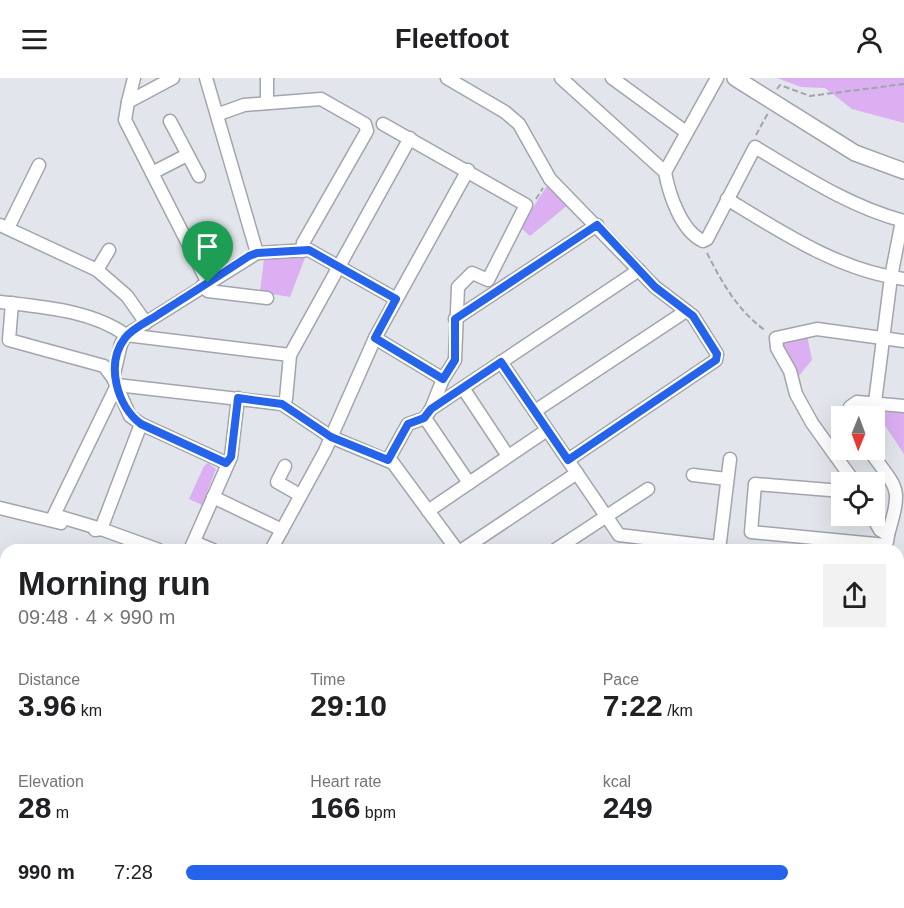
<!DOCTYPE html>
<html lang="en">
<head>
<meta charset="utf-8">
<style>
  body { margin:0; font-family:Helvetica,sans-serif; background:#f2f2f2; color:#202124; height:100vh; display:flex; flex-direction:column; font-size:22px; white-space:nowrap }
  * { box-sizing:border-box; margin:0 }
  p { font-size:20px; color:#757577 }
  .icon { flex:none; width:33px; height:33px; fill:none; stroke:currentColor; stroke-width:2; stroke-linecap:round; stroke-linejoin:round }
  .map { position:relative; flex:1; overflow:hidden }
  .drawer { position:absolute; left:0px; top:466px; width:904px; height:364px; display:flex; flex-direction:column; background:#fff; border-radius:18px 18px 0 0; box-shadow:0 6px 24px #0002 }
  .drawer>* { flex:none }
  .needle { width:39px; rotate:181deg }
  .tools { position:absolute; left:831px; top:328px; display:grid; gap:12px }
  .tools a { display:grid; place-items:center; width:54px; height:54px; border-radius:0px; background:#fff; box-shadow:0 6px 24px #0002; font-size:30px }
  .pin { position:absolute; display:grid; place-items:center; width:51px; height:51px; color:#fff; margin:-62px -26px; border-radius:50% 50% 50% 0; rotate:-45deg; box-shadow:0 0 6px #0007 }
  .pin .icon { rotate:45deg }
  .round { display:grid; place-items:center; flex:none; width:63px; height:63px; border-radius:0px; background:#f2f2f2 }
  .headline { display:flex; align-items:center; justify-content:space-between; height:102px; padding:0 18px }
  h1 { font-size:33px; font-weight:800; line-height:45px }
  .figures { display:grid; grid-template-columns:repeat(3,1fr); gap:9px; height:102px; padding:6px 18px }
  .figures div { display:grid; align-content:center }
  .figures b { font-size:30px; font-weight:800 }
  .figures small { font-size:16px; font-weight:400 }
  .figures p { font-size:16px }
  ul { padding:0 18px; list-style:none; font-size:20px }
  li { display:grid; grid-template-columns:96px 72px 1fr; align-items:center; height:45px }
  li i { height:15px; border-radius:8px; background:#2563eb }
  header { display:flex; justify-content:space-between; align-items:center; height:78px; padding:0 18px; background:#fff; font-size:27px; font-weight:800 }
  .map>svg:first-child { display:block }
  .green { fill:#dbaff2 }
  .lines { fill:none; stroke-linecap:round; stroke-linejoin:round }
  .minor-casing { stroke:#a2a5ab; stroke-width:15 }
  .tertiary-casing { stroke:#a2a5ab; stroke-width:18 }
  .motorway-casing { stroke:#c3c3c4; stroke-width:26 }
  .path { stroke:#a1a4a8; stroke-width:2; stroke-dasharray:6 3; stroke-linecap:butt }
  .minor { stroke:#fff; stroke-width:12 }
  .tertiary { stroke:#fff; stroke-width:15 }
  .motorway { stroke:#53a9f0; stroke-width:22 }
  .route-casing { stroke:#fff; stroke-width:12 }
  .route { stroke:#2563eb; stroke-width:8 }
</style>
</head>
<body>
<header><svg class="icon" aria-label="menu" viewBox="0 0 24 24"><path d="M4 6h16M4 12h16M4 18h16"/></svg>Fleetfoot<svg class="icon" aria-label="person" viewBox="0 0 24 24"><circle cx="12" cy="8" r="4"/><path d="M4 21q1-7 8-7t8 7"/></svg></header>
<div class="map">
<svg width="904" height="830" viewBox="0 0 904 830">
  <rect width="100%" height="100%" fill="#e2e5eb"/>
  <g class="green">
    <polygon points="777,0 904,0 904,45 852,31 825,10 801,9"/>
    <polygon points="549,105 569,126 530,158 520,149"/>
    <polygon points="306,177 290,219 260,214 264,181"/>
    <polygon points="807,257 812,282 798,299 780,264"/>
    <polygon points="882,331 904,334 904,376 882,343"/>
    <polygon points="208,385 216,391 202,427 189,421 204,388"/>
  </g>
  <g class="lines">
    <defs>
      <g id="minor">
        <polyline points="173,0 128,24 125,42 208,205"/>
        <polyline points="206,0 257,175"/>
        <polyline points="267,0 267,25"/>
        <polyline points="447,0 505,34 519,46 550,101 655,209 693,238 717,276 716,282 568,382"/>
        <polyline points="561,0 665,94 717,0"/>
        <polyline points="612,0 686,54"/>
        <polyline points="128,24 134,0"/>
        <polyline points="219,36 244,27 321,21 365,46 367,53 303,165 302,173"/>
        <polyline points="170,43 199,98"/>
        <polyline points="383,46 526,127 488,202 472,195 458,209 455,282 443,301 431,331"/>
        <path d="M665,94c4,22 16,59 38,69l4,-2 48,-92c47,28 95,60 149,74"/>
        <polyline points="152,95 187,77"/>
        <path d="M727,121c54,33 113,72 177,80"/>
        <polyline points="0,147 97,192 127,218 146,245"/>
        <polyline points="8,150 39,87"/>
        <polyline points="97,192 109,172"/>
        <polyline points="202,208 208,213 267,220"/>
        <path d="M0,224c42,5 91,8 126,33l164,20"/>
        <polyline points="12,225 9,262 104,288 113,300"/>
        <polyline points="455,241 597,147"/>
        <polyline points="375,260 443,301"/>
        <polyline points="501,284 619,457 719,469"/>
        <polyline points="463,310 508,378"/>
        <polyline points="875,324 891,199 902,143"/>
        <polyline points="282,326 286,321 290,277 410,60"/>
        <polyline points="535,333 686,233"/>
        <polyline points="848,339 850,329 857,324 904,328"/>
        <polyline points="425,340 469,405"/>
        <polyline points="141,346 101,451 54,437 117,307 282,326 331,359 393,385 457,472"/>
        <path d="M869,372c30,42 33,35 19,85"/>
        <polyline points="388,382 408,346 425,340 431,331 639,192"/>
        <polyline points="226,385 141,346 130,338 113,300 121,266 126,257 257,175 309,172 396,221"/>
        <polyline points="285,388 277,404 300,417"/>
        <polyline points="693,397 727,401"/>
        <polyline points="855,405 812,345 796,316 790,293 777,270 776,260 817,251 904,263"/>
        <polyline points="842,413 755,406 751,454 886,467"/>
        <polyline points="213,419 282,452"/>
        <polyline points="0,430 61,445"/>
        <polyline points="428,433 547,352"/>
        <polyline points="872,438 880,452 888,457 887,464"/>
        <polyline points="95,452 101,451 159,472"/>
        <polyline points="194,464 213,472"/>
        <polyline points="190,472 231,379 238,320"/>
        <polyline points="271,472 325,373 375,260 468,92"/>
        <polyline points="462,472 577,395"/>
        <polyline points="555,472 648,411"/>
        <polyline points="719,472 730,381"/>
        <polyline points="898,510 904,511"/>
        <polyline points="898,552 904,555"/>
        <polyline points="0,582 6,567"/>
        <polyline points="0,599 6,602"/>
        <polyline points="898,625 904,624"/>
        <polyline points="0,658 6,659"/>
        <polyline points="0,814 6,816"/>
        <polyline points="40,825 59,830"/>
        <polyline points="403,825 408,830"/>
        <polyline points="614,830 614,825"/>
      </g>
      <polyline id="tertiary" points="735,0 855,75 904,93"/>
      <g id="motorway">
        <polyline points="898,642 904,642"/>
        <polyline points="0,680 6,680"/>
        <polyline points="0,699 6,700"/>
        <polyline points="898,769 904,771"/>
        <polyline points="898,788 904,788"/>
        <polyline points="898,807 904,808"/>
      </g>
    </defs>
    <use href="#minor" class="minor-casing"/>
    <use href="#tertiary" class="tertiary-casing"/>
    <use href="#motorway" class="motorway-casing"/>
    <g class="path">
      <polyline points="777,11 780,7 810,18 904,6"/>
      <polyline points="756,57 768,35"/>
      <polyline points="536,121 543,110"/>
      <path d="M707,175c15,30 31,58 59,78"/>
    </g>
    <use href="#minor" class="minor"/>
    <use href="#tertiary" class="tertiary"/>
    <use href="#motorway" class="motorway"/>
  </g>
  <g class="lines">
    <defs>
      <path id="route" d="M597,147l58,62 38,29 24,38 -1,6 -148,100 -67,-98 -70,47 -7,9 -16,6 -20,36 -57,-23 -49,-33 -44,-6 -7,59 -5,6 -85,-39c-24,-18 -36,-60 -16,-86 7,-10 24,-17 34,-24 30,-19 60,-38 90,-58l8,-3 52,-3 87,49 -21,39 68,41 12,-19v-41z"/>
    </defs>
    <use href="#route" class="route-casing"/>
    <use href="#route" class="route"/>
  </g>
</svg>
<div class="tools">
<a><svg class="needle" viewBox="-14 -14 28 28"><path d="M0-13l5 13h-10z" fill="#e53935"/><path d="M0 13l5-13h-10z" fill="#757577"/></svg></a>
<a><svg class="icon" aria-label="locate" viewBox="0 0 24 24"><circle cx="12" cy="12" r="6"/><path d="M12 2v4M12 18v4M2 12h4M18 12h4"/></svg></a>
</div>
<div class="pin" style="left:208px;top:205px;background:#1e9e55"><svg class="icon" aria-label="arrive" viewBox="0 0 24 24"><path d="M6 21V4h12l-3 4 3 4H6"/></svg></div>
<section class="drawer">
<div class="headline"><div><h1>Morning run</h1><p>09:48 · 4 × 990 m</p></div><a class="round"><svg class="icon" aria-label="share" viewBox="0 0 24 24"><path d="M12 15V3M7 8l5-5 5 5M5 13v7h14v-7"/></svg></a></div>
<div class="figures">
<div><p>Distance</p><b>3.96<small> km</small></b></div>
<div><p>Time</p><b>29:10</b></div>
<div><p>Pace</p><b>7:22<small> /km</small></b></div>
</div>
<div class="figures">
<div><p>Elevation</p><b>28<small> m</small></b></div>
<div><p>Heart rate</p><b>166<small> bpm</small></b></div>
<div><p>kcal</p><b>249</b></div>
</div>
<ul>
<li><b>990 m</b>7:28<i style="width:86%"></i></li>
</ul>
</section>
</div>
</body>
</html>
